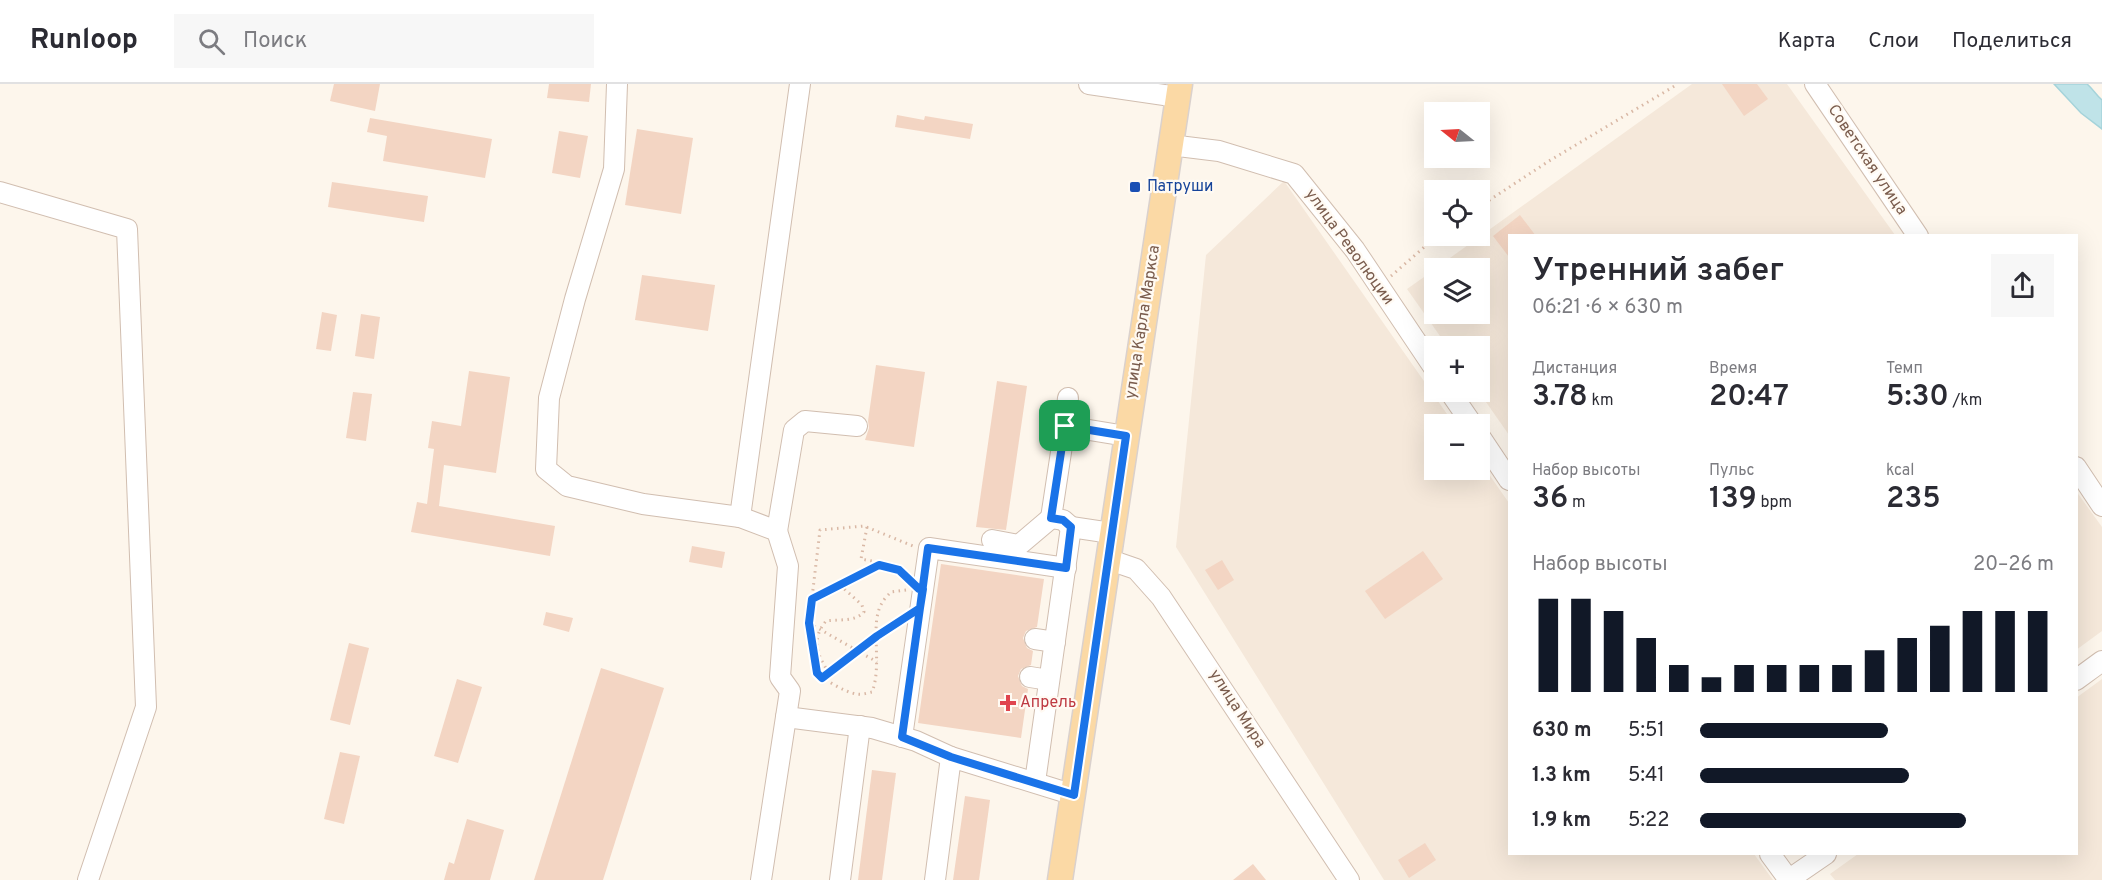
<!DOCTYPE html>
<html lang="ru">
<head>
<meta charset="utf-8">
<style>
  body { margin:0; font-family:Overpass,sans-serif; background:#f7f7f7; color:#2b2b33; height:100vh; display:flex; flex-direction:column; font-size:22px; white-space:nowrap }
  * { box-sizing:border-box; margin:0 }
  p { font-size:20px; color:#7c7c81 }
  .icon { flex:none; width:33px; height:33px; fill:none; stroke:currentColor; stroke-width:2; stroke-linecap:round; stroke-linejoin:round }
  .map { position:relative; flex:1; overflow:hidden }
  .details { position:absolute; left:1508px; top:150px; width:570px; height:621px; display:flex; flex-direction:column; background:#fff; border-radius:0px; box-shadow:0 6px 24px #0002 }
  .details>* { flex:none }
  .needle { width:39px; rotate:288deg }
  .buttons { position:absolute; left:1424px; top:18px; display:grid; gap:12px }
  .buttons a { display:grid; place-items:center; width:66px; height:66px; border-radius:0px; background:#fff; box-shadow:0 6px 24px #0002; font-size:30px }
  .pin { position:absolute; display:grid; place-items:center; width:51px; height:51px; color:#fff; margin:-26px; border-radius:12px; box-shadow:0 3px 9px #0006 }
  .round { display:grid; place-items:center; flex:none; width:63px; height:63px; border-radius:0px; background:#f7f7f7 }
  .head { display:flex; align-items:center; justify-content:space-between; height:102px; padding:0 24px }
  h1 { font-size:33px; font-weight:600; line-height:45px }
  .stats { display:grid; grid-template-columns:repeat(3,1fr); gap:9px; height:102px; padding:6px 24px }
  .stats div { display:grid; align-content:center }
  .stats b { font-size:30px; font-weight:600 }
  .stats small { font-size:16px; font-weight:400 }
  .stats p { font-size:16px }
  .chart { height:168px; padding:12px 24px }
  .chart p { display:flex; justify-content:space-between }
  .chart svg { width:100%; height:108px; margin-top:6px; stroke:#111827; stroke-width:6 }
  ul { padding:0 24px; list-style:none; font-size:20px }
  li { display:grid; grid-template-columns:96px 72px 1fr; align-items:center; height:45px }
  li i { height:15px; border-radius:8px; background:#111827 }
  header { display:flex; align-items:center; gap:36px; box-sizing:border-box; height:84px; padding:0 30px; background:#fff; border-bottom:2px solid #e1e1e2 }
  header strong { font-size:28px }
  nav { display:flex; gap:33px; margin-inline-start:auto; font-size:21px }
  .search { width:420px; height:54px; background:#f7f7f7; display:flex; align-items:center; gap:15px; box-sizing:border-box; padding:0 21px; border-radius:0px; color:#7c7c81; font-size:22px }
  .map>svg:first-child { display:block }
  .residential { fill:#f5e8da }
  .water { fill:#bfe3e8; stroke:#a5d3da; stroke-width:1.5 }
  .building { fill:#f3d5c3 }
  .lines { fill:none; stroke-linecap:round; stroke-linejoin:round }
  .minor-casing { stroke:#d1beb0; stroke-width:22 }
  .major-casing { stroke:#dad1cd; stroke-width:27 }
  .path { stroke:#d9b8a5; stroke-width:3; stroke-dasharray:1.5 4.5; stroke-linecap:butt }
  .minor { stroke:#fff; stroke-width:20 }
  .major { stroke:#fbd9a5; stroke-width:24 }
  .route-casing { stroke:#fff; stroke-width:12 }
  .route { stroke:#1a73e8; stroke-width:8 }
  .transit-dot { fill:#1a4fb4; stroke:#fffaf3; stroke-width:2 }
  .health-dot { fill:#e0444e; stroke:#fffaf3; stroke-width:2 }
  .labels { text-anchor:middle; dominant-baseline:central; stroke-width:4.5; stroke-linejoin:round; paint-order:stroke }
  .street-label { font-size:16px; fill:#7a5c4d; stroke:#fffaf3 }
  .transit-label { font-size:16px; fill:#164399; stroke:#fffaf3; text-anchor:start }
  .health-label { font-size:16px; fill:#be3a42; stroke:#fffaf3; text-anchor:start }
</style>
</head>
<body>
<header>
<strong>Runloop</strong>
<div class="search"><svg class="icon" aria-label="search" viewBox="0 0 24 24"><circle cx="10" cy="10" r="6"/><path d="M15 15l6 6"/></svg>Поиск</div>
<nav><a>Карта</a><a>Слои</a><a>Поделиться</a></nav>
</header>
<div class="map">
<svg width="2102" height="796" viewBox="0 0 2102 796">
  <rect width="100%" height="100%" fill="#fdf6ec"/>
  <g class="residential">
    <polygon points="1692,0 1787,0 1895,151 1509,152 1509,351 1479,308 1479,262 1447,262 1407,205 1434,186 1434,230 1479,230 1479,184 1436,184"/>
    <polygon points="1284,97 1454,340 1434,340 1434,386 1479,386 1479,376 1509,419 1509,770 1754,770 1773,796 1384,796 1176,463 1206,171"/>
    <polygon points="2076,407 2102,443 2102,547 2076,566"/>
    <polygon points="2102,595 2102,796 1835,796 1830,790 1858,770 2076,770 2076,614"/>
  </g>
  <path class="water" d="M2054,0h33c6,5 9,11 15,16v29l-21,-16z"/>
  <g class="building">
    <polygon points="334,0 380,0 375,27 330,17"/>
    <polygon points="549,0 591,0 589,18 547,14"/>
    <polygon points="1722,0 1757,0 1768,15 1744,32"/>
    <polygon points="897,31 924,36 925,32 973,40 970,55 895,43"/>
    <polygon points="370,34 492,55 485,94 383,77 387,52 367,48"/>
    <polygon points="637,45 693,54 681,130 625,121"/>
    <polygon points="559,47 588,52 580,94 552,89"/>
    <polygon points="332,98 428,112 424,138 328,123"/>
    <polygon points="1520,131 1536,152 1509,152 1509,173 1493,152"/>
    <polygon points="642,191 715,201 708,247 635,236"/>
    <polygon points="322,228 337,231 331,267 316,265"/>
    <polygon points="361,230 380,233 374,275 355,272"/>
    <polygon points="876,281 925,288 914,363 865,356 869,344 868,337"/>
    <polygon points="469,287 510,293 496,389 444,381 439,422 555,442 550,472 411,448 417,418 427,420 434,365 428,364 432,337 461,342"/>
    <polygon points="997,297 1027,302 1006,446 976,443"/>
    <polygon points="353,308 372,310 366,357 346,354"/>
    <polygon points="692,462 725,468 722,484 689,478"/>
    <polygon points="1423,467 1443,495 1385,535 1365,507"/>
    <polygon points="1222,476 1234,496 1218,506 1205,486"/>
    <polygon points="941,480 1044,495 1037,543 1026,547 1023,554 1027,564 1033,567 1031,581 1021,585 1018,592 1022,602 1028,605 1021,654 918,639"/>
    <polygon points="546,528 573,534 569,548 543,541"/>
    <polygon points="349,559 369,564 350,641 330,636"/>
    <polygon points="601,584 664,604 603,796 534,796"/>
    <polygon points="457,595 482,603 458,679 434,672"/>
    <polygon points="340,668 360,672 344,740 324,735"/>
    <polygon points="872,686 896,689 882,796 858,796"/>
    <polygon points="965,712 990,716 979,796 953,796"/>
    <polygon points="467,735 504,746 490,796 444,796 449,778 454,780"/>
    <polygon points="1425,759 1436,776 1409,794 1398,776"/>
    <polygon points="1253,780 1266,796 1233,796"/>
  </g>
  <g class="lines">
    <defs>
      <g id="minor">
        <polyline points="617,0 614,85 575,215 549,314 546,385 567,402 643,420 740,433 777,447 788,482 780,593 790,607 761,796"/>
        <polyline points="1089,0 1178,13"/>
        <polyline points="1815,0 1918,152"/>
        <polyline points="1170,61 1219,67 1294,90 1355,166 1434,284"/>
        <polyline points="0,108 127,145 146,623 88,796"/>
        <polyline points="1450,308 1472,340"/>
        <polyline points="1065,342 1068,314"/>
        <polyline points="1479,351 1509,396"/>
        <polyline points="2076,383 2102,422"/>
        <polyline points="740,433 800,0"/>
        <polyline points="1071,443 1063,436 1051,434 1065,342 1126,352"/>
        <polyline points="777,447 794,346 805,337 857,342"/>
        <polyline points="992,456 1019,461 1051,434"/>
        <polyline points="1107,475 1136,485 1161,513 1349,796"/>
        <polyline points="1035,555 1055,558"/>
        <polyline points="1030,593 1049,596"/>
        <polyline points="2076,596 2102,577"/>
        <polyline points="786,633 872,644 916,657 951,673"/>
        <polyline points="902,653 929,464 1066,484"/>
        <polyline points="1035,698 1071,443 1111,449"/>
        <polyline points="1770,770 1789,796"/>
        <polyline points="840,796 860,642"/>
        <polyline points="935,796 951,673 1074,711"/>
        <polyline points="1788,796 1826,770"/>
      </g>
      <polyline id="major" points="1060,796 1180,0"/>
    </defs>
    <use href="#minor" class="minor-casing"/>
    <use href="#major" class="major-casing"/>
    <g class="path">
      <polyline points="1479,123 1549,77 1678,0"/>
      <polyline points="1391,192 1437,152"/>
      <polyline points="867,443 861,475 877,478 879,481"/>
      <polyline points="840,501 879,481 899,486 908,494"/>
      <path d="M906,506l-15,2c-3,3 -7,7 -9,11 -13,21 1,61 -10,89 -5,1 -11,3 -15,2 -11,-1 -32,-14 -40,-21l-8,-50 11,-93 44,-4 49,20"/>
      <path d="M813,514l27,-13 22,20 2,7c-9,10 -25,7 -38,9 -15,18 -9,34 3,52"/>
      <polyline points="809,539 877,578"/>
      <polyline points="822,594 901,537"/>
    </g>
    <use href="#minor" class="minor"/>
    <use href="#major" class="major"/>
  </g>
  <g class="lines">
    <defs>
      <polyline id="route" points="1065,342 1051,434 1063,436 1071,443 1066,484 928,464 920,524 877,552 822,594 817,589 809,539 812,515 879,481 899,486 919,505 923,505 920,524 902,653 951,673 1074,711 1126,352 1065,342"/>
    </defs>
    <use href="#route" class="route-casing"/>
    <use href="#route" class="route"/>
  </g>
  <rect class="transit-dot" x="1129" y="97" width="12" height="12" rx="3"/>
  <path class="health-dot" d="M1005 610h6v6h6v6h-6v6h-6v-6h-6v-6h6z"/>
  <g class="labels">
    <g class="street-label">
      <text transform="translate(1867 76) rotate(56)">Советская улица</text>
      <text transform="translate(1349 163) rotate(54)">улица Революции</text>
      <text transform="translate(1143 238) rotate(-81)">улица Карла Маркса</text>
      <text transform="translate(1237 625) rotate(57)">улица Мира</text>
    </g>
    <g class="transit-label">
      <text x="1147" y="103">Патруши</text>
    </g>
    <g class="health-label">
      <text x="1020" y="619">Апрель</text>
    </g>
  </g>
</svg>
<div class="buttons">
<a><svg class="needle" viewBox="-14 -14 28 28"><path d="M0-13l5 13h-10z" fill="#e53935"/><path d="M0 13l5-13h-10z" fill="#7c7c81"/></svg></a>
<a><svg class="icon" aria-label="locate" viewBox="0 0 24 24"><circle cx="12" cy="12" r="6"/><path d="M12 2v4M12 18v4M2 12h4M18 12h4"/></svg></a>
<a><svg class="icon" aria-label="layers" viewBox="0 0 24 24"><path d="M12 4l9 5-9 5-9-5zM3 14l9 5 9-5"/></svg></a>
<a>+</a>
<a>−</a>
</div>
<div class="pin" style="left:1065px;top:342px;background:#1e9e55"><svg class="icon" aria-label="arrive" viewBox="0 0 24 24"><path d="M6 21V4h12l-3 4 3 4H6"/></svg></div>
<section class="details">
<div class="head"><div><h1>Утренний забег</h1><p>06:21 · 6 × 630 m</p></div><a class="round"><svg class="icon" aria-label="share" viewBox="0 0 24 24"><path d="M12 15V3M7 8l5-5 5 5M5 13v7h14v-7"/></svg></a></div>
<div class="stats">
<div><p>Дистанция</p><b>3.78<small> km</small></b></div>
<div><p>Время</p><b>20:47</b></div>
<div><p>Темп</p><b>5:30<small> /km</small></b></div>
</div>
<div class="stats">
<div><p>Набор высоты</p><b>36<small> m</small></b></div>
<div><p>Пульс</p><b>139<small> bpm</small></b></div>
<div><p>kcal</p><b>235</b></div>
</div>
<div class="chart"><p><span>Набор высоты</span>20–26 m</p>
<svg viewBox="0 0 160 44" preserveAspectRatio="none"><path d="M5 44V6M15 44V6M25 44V11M35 44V22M45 44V33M55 44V38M65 44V33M75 44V33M85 44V33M95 44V33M105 44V27M115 44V22M125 44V17M135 44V11M145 44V11M155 44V11"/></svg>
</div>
<ul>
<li><b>630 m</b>5:51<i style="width:53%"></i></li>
<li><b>1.3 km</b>5:41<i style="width:59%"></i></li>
<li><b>1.9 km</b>5:22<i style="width:75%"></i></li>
</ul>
</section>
</div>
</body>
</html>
